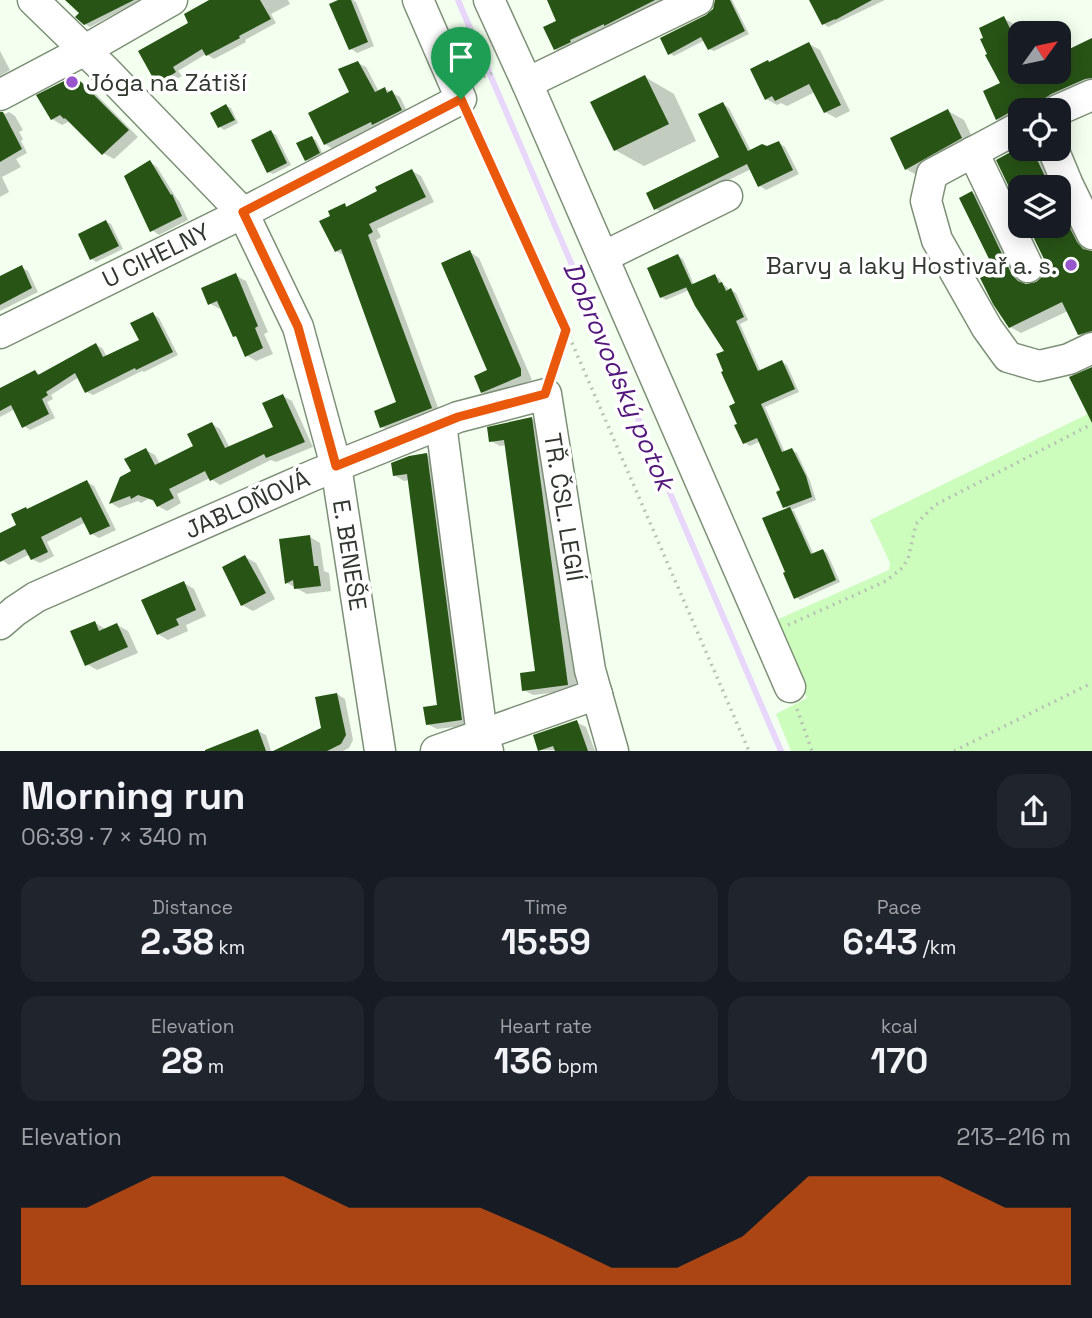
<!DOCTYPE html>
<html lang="en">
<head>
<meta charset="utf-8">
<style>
  body { margin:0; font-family:"Space Grotesk",sans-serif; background:#20242c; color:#f1f3f6; height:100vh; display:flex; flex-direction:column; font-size:26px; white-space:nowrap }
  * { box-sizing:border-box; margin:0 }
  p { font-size:23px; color:#9ea1a6 }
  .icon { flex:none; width:38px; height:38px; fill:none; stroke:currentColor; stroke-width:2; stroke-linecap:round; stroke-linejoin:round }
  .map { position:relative; height:751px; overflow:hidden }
  .details { display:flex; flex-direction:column; background:#171b24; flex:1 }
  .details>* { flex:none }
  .needle { width:46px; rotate:57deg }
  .buttons { position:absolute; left:1008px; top:21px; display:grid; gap:14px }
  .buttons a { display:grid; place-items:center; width:63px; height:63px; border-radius:14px; background:#171b24; box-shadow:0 4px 18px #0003; font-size:35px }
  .pin { position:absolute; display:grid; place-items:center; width:60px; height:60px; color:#fff; margin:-72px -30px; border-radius:50% 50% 50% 0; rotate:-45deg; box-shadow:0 0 7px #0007 }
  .pin .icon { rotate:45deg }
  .round { display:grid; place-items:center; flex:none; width:74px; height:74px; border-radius:21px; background:#20242c }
  .head { display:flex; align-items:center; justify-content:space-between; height:119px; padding:0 21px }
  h1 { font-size:38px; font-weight:700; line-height:52px }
  .figures { display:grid; grid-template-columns:repeat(3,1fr); gap:10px; height:119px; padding:7px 21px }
  .figures div { display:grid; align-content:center; border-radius:18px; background:#20242c; text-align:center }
  .figures b { font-size:35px; font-weight:700 }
  .figures small { font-size:19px; font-weight:400 }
  .figures p { font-size:19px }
  .chart { height:196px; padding:14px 21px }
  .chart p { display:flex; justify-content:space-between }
  .chart svg { width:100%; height:126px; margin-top:7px; fill:#ea580c; opacity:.7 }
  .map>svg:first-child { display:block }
  .green { fill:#cdfdbd }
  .shadow { fill:#0003 }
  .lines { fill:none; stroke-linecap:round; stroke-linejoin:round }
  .stream { stroke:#e8d7fb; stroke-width:6 }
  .building { fill:#285416 }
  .minor-casing { stroke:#7d8f77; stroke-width:33 }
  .path { stroke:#b8c2b5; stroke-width:3.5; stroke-dasharray:2 5; stroke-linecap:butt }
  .minor { stroke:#fff; stroke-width:30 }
  .route-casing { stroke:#fff; stroke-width:14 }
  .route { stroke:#ea580c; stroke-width:9 }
  .poi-dot { fill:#9756cc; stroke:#fff; stroke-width:2.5 }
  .labels { text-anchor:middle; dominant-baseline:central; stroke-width:7; stroke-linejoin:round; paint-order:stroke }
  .poi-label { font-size:24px; fill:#30372e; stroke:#fff; text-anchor:start }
  .street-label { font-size:24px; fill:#30372e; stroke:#fff }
  .water-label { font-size:26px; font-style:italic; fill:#53177c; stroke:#fff }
</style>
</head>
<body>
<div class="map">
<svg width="1092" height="751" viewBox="0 0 1092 751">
  <rect width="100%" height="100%" fill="#f3ffef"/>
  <polygon class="green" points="1092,412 1092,751 791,751 776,714 807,698 774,621 889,570 890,563 870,520"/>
  <g class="shadow">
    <polygon points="68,0 140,0 90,27 85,24 81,13"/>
    <polygon points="213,0 288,0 290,4 271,14 276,23 245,40 246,42 214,59 206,54 178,71 182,76 168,84 154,77 191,23"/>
    <polygon points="343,0 353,0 356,2 374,46 357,53 350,48"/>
    <polygon points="549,0 667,0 574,43 575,45 561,52 555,49 559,22"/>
    <polygon points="717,0 732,0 749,34 714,51 709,49 705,40 674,56 669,53 714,10"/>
    <polygon points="811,0 885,0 828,27 824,24"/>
    <polygon points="1003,18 1017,26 1021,33 1020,72 1059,72 1059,56 1092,40 1092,89 1056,110 1020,110 1020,122 1011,127 997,119 1002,84"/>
    <polygon points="809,44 820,50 850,111 836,118 825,112 815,92 787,106 781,103 777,105 766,99 768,62 771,63"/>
    <polygon points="0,51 10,70 0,76"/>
    <polygon points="358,63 366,67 379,92 385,89 400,97 409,115 378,126 333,149 325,144 352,92"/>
    <polygon points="645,77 674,94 696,141 644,166 615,150"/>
    <polygon points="76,79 87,85 138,137 114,159 103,153 70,121 62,125 52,119"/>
    <polygon points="723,104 729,108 751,151 767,148 779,143 785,147 799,174 766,190 760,186 751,169 662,213 656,209 722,158"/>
    <polygon points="226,106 231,108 238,123 224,130 220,127"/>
    <polygon points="948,111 964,120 977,147 922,178 906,169"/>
    <polygon points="9,112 15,116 23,130 19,132 23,139 21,141 27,153 16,159 21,167 2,177 9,192 0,197 0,116"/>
    <polygon points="271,132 276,135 291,165 273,174 268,172"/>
    <polygon points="311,138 316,140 324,156 311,162 306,160"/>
    <polygon points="1020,149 1037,149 1040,151 1057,187 1020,187 1020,206 998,160"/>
    <polygon points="150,162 157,167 177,199 179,201 188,220 159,235 152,230"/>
    <polygon points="412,171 421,176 434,202 377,229 381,237 376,240 440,413 391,432 382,427 399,403 345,256 336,251 332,216 345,205 349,208 380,192"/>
    <polygon points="1059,190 1087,250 1092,253 1092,340 1090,341 1079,334 1068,311 1021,333 1010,327 997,272 972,193 984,200 1026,286 1037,284 1044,277 1047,269 1045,259 1030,226 1059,226"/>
    <polygon points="106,222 111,224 123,249 96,262 92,259"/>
    <polygon points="470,252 479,258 532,380 491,397 482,392 489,371"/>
    <polygon points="678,256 683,259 694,285 715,276 720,279 722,284 727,287 729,291 731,290 736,293 748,320 740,324 761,372 782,362 787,365 799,392 765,407 785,453 792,450 797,453 810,481 816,500 791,510 794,511 814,555 823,550 827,553 840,582 800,600 796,597 788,509 785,507 782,491 761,441 750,446 745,443 739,425 726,352 689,290 666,300 661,297"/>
    <polygon points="21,267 28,271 38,292 0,311 0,278"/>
    <polygon points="235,275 246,281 268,332 264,334 273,354 256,361 246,355 239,338 234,336 222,308 220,309 209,303"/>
    <polygon points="153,314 159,318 178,355 144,372 142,371 93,395 87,392 79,377 51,395 53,399 47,402 55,418 30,430 24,426 15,409 0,417 0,389 35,372 41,375 96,345 102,348 107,357 141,340"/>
    <polygon points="283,396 292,401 313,447 276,462 271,460 220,485 210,478 177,494 181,503 167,511 158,506 156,502 148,499 141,503 138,501 119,508 111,503 121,478 133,472 146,450 155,455 160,464 195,447 212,424 220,429 230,448 275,428"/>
    <polygon points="532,419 541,425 577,690 533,695 524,690 536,672 506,445 500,446 491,441"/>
    <polygon points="427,455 436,461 471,725 437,729 427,724 439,707 409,480 404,481 394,475"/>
    <polygon points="87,482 94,486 116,530 99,538 92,534 86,522 47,542 54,556 40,563 32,559 30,554 9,565 2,560 0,557 0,535 18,526 29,510"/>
    <polygon points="310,537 320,543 324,571 329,573 331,591 307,594 287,583"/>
    <polygon points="245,557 256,563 275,599 253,611 242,605"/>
    <polygon points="184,583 194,589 206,616 186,625 188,631 168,640 158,634"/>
    <polygon points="94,622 105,629 117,625 128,631 138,653 97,670 87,664"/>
    <polygon points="337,694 345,699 353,740 349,748 343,751 277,751 323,729"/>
    <polygon points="576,722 586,727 595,751 540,750"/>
    <polygon points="258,731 266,735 271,751 225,751"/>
  </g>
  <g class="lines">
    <polyline class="stream" points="458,0 781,751"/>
  </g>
  <g class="building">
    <polygon points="65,0 134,0 84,25 75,17 79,13"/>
    <polygon points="209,0 260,0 271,19 239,36 240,38 206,56 202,49 173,67 176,72 160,82 156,76 153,78 138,51 188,23 184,14"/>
    <polygon points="338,0 351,0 368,42 349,50 329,4"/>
    <polygon points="547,0 655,0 604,26 604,24 570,40 571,42 554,50 543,27 556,21"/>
    <polygon points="715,0 730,0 745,31 708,50 701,37 668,55 660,38 706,15 713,9"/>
    <polygon points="809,0 872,0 835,20 835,19 822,25"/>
    <polygon points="1004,16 1020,49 1020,72 1059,72 1059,54 1092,38 1092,78 1085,79 1051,94 1044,99 1042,105 1032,110 1020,110 1012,111 996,120 983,91 1000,83 985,55 987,54 980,39 983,38 979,28"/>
    <polygon points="809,42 841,105 824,113 809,84 775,101 772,96 765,100 750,69 768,60 769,62"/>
    <polygon points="358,61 375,92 385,87 387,93 392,90 402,110 372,125 371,122 324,145 308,113 349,92 338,69"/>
    <polygon points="645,75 669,124 614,151 590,102"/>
    <polygon points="72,77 76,77 129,130 102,155 65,118 64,119 60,115 51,120 36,95"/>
    <polygon points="723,102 748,151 762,144 767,146 779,141 793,170 758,187 747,164 654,210 646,193 719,157 698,114"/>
    <polygon points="226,104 235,120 218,128 210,113"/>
    <polygon points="948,109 962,138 905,170 890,138"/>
    <polygon points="0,112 3,112 22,149 0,162"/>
    <polygon points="271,130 287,163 267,173 251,140"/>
    <polygon points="312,136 320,153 305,161 296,143"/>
    <polygon points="1020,147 1020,149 1032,149 1050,187 1020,187 1020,210 996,160"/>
    <polygon points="150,160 171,195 172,194 182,216 150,232 124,176"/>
    <polygon points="412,169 426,197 369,224 373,232 368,235 432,408 380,428 374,411 396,402 341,249 335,252 319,221 330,216 328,211 345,203 346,207 377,191 375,187"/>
    <polygon points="972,191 1012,275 1018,281 1026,284 1036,282 1043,276 1045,268 1044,259 1028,226 1059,226 1059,207 1077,242 1083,249 1092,251 1092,331 1078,335 1062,302 1009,328 993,304 980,278 995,271 959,198"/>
    <polygon points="106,220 119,246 90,260 78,234"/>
    <polygon points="470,250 521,369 521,376 481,393 474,376 487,370 441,263"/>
    <polygon points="678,254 692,285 660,298 647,268"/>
    <polygon points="22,265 32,288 0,305 0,276"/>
    <polygon points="236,273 258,326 255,328 263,348 245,357 236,336 233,337 217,301 208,305 201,288"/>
    <polygon points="715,274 719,283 722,282 726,291 731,288 744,317 736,321 758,371 782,360 795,389 761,404 782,452 792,448 806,476 812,497 783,508 776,492 780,490 757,438 743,444 734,425 737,424 729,406 735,403 721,372 723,371 716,354 724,351 695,306 686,287"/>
    <polygon points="153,312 173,352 136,370 135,368 85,393 75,373 46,392 48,395 42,399 49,414 22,428 11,405 0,411 0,388 35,370 38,375 96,343 103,357 139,340 130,323"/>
    <polygon points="1092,367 1092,423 1069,377"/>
    <polygon points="283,394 305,442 266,458 264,454 210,481 205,471 169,489 174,498 157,507 153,500 138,495 131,499 130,496 109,504 120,477 131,471 124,459 146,448 155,465 193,446 187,434 212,422 225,448 273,427 262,403"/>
    <polygon points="532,417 568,685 522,691 520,673 535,671 504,440 489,442 487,427"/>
    <polygon points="427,453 462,720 426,725 423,707 437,705 431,659 407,474 393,476 391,463 409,456"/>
    <polygon points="87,480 110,526 90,535 81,517 41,537 48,552 31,560 25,549 0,562 0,533 16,525 11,514 26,507 27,509"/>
    <polygon points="790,507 811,554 823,549 836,580 794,599 783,573 785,572 762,518"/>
    <polygon points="310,535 314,566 318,566 321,586 294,589 293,580 285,584 279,539"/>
    <polygon points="245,555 266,593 241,606 222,567"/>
    <polygon points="184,581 196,610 176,619 179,625 157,635 141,600"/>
    <polygon points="95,621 99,631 117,623 128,647 85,666 70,631"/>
    <polygon points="337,693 346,735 341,744 327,751 273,751 321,728 315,697"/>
    <polygon points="577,720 588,751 555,751 553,746 538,751 533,735"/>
    <polygon points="258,729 266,751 205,751 205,750"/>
  </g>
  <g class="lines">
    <defs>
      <g id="minor">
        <polyline points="33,0 104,69 243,213 298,327 336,466 380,751"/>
        <polyline points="489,0 527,83 790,687"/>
        <polyline points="527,83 698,0"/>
        <polyline points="0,95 85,50 172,0"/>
        <polyline points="1058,110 1092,95"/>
        <polyline points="1020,127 932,174 926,201 937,240 987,328 1008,357 1039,366 1069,359 1092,348"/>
        <polyline points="1053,149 1068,185 1092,234"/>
        <polyline points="973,152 1028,267"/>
        <polyline points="603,257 727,196"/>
        <polyline points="0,333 243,213 461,99 418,0"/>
        <polyline points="441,424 482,735 488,751"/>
        <polyline points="0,624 15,611 36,597 314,475 458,417 546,394 590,670 613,751"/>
        <polyline points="436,751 597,694"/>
      </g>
    </defs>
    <use href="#minor" class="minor-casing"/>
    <g class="path">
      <polyline points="477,79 496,72"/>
      <polyline points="470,120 566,329 749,751"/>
      <polyline points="553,371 565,331"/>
      <polyline points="788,625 886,581 902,568 908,559 916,524 935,505 1092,424"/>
      <polyline points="797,709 812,751"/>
      <polyline points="954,751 1092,683"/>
    </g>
    <use href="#minor" class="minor"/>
  </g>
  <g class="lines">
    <defs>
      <polygon id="route" points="461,99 566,330 545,394 458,417 336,466 298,327 243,212"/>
    </defs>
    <use href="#route" class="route-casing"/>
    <use href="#route" class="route"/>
  </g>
  <g class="poi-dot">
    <circle cx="72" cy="82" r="7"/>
    <circle cx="1071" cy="265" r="7"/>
  </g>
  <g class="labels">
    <g class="poi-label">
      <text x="86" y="82">Jóga na Zátiší</text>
      <text x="1057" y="265" text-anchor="end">Barvy a laky Hostivař a. s.</text>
    </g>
    <g class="street-label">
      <text transform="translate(156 255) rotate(-26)">U CIHELNY</text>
      <text transform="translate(247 504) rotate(-24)">JABLOŇOVÁ</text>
      <text transform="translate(564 507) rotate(81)">TŘ. ČSL. LEGIÍ</text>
      <text transform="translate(350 555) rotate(81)">E. BENEŠE</text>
    </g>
    <g class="water-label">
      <text transform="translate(619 376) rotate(67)">Dobrovodský potok</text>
    </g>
  </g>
</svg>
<div class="buttons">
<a><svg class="needle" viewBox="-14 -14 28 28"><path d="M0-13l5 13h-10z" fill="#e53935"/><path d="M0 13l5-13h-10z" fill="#9ea1a6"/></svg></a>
<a><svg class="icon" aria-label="locate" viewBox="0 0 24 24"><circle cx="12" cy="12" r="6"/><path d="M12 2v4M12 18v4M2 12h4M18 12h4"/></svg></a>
<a><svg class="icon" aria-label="layers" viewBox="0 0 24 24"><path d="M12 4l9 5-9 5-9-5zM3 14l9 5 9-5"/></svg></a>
</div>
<div class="pin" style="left:461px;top:99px;background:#1e9e55"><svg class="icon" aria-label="arrive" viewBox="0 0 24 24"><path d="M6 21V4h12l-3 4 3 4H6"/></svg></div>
</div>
<section class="details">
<div class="head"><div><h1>Morning run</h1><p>06:39 · 7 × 340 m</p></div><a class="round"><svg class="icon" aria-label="share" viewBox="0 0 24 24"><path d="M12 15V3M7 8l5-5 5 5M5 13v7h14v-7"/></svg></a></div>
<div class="figures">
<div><p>Distance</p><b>2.38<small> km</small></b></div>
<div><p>Time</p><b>15:59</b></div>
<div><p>Pace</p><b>6:43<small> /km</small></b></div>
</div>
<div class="figures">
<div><p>Elevation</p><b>28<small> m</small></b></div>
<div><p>Heart rate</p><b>136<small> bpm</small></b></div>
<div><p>kcal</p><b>170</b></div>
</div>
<div class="chart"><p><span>Elevation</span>213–216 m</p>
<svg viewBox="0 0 160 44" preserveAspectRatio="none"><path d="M0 44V17L10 17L20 6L30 6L40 6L50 17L60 17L70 17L80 27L90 38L100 38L110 27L120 6L130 6L140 6L150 17L160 17V44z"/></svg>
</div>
</section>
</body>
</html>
